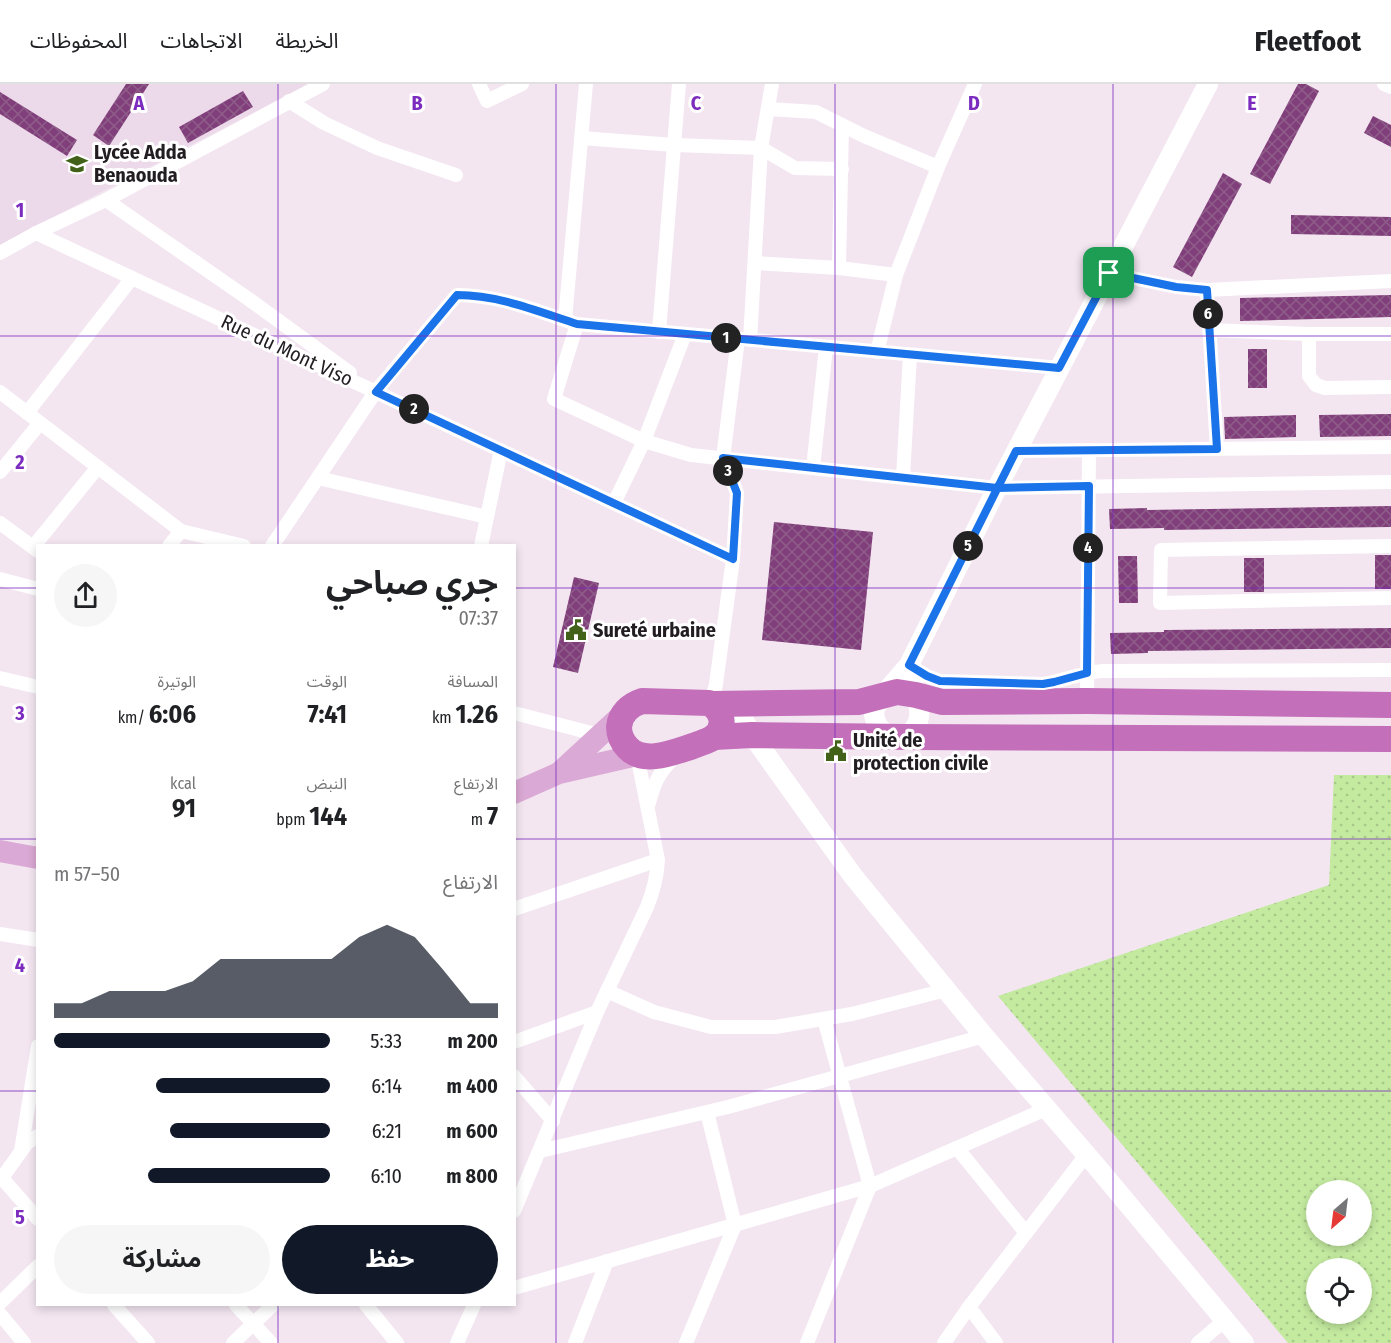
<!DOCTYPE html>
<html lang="ar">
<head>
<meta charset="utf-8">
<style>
  body { margin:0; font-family:"Fira Sans Condensed","Noto Sans Arabic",sans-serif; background:#f6f6f6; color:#202124; direction:rtl; height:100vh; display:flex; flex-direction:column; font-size:22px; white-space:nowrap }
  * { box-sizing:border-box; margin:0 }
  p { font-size:20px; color:#757577 }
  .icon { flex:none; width:33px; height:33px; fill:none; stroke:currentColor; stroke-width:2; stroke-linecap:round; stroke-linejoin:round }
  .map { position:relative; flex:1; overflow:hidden; direction:ltr }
  .panel { position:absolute; left:36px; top:460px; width:480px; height:762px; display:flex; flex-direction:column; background:#fff; border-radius:0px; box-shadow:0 3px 9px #0003; direction:rtl }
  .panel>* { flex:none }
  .needle { width:39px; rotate:208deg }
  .controls { position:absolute; left:1306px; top:1096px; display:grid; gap:12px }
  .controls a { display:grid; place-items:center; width:66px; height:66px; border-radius:50%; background:#fff; box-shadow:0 3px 9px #0003; font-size:30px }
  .pin { position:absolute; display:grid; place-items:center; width:51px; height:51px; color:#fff; margin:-26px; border-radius:12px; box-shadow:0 3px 9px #0006 }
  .km { position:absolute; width:30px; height:30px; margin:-15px; border-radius:50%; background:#222; color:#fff; font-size:16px; line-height:30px; text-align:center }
  .round { display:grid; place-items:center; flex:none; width:63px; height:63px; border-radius:32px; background:#f6f6f6 }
  .headline { display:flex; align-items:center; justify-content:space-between; height:102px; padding:0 18px }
  h1 { font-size:33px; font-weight:700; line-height:45px }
  .stats { display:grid; grid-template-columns:repeat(3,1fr); gap:9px; height:102px; padding:6px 18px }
  .stats div { display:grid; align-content:center }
  .stats b { font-size:26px; font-weight:700 }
  .stats small { font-size:16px; font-weight:400 }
  .stats p { font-size:16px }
  .chart { height:168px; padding:12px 18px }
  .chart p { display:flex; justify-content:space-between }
  .chart svg { width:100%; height:108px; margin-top:6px; fill:#111827; opacity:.7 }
  .action { display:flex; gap:12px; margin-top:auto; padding:12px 18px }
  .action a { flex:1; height:69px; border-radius:36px; background:#111827; color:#fff; font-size:24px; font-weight:700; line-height:69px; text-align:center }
  .action a+a { background:#f6f6f6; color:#202124 }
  ul { padding:0 18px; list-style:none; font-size:20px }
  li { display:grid; grid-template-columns:96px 72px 1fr; align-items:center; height:45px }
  li i { height:15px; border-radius:8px; background:#111827 }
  header { display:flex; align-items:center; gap:36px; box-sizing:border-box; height:84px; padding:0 30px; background:#fff; border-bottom:2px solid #e0e0e0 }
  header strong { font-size:28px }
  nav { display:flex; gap:33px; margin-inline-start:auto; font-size:21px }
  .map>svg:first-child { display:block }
  .built { fill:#ecd9e9 }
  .grass { fill:url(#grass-dots); fill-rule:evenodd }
  .building { fill:url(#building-cross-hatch) }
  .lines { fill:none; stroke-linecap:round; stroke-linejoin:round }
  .street { stroke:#fff; stroke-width:14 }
  .secondary { stroke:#fff; stroke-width:20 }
  .primary { stroke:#dba9d5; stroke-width:22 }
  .highway { stroke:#c36fb9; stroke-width:26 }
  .route-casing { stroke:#fff; stroke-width:12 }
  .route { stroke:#1a73e8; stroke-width:8 }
  .grid { fill:none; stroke:#7b2cbf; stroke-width:1.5; stroke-opacity:0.55 }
  .labels { text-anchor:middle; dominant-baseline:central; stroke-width:6; stroke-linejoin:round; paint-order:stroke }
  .poi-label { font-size:20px; font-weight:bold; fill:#221d21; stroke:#fff; text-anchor:start }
  .street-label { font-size:20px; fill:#221d21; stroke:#fff }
  .grid-label { font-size:20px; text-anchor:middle; font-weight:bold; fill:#7b2cbf; stroke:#fff; stroke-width:6; stroke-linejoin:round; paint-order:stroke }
</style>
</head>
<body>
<header>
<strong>Fleetfoot</strong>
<nav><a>الخريطة</a><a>الاتجاهات</a><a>المحفوظات</a></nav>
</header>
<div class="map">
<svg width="1391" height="1259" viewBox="0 0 1391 1259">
  <defs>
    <pattern id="grass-dots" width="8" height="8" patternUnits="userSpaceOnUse" patternTransform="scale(1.5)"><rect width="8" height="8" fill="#c3ea9f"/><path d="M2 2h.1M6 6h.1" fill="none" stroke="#a7c889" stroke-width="1.8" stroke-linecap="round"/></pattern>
    <pattern id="building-cross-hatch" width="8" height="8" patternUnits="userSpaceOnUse" patternTransform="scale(1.5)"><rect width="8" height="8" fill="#803e7a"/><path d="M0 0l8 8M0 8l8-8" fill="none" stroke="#8f5d8a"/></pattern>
  </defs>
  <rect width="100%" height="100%" fill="#f3e6f1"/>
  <polygon class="built" points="0,0 308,0 0,161"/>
  <path class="grass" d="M1334,691h57v568h-103l-290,-347 331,-111zM1317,1107h45v45h-45zM1317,1185h45v45h-45z"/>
  <g class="building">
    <polygon points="126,0 149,0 109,62 93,51"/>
    <polygon points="1298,0 1306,0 1319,7 1270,100 1250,90"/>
    <polygon points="243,7 253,23 188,59 179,43"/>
    <polygon points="0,8 77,56 67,72 0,30"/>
    <polygon points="1373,32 1391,41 1391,63 1364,49"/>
    <polygon points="1223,89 1242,100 1192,193 1173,183"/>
    <polygon points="1291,131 1391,133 1391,152 1291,150"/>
    <polygon points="1391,211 1391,233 1240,237 1240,214"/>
    <rect x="1248" y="265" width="19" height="39"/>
    <polygon points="1391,330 1391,352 1320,353 1319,331"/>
    <polygon points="1296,331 1296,353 1225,355 1224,333"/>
    <polygon points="1391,422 1391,443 1164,446 1164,444 1110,445 1109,425 1147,424 1147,426"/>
    <polygon points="774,438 873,448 861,566 762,556"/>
    <rect x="1375" y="471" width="16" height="34"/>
    <polygon points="1118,472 1137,472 1138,519 1119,519"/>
    <rect x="1244" y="474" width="20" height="34"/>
    <polygon points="574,493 599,499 578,589 553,583"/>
    <polygon points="1391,544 1391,564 1148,567 1148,569 1111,570 1110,549 1164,548 1164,546"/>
  </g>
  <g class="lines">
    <g class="street">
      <polyline points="479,0 487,17 522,0"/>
      <polyline points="1384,0 1391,3"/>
      <polyline points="289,17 324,39 377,64 456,91"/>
      <polyline points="768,25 816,28 864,52 938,83"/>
      <polyline points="581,54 674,61 761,64 795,84 842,85"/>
      <polyline points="106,116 250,216 350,289"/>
      <polyline points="36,149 733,475"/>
      <polyline points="0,169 36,149 106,116 323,0"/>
      <polyline points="755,179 839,184 896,191"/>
      <polyline points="839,184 842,41"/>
      <polyline points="1109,189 1176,203 1207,206 1391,197"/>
      <polyline points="1207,206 1217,365"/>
      <polyline points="565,236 586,0"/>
      <polyline points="577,240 554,315 644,357 691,371 997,404 1391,398"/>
      <polyline points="1209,246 1309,250 1391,250"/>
      <polyline points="659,248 679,0"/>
      <polyline points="1309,250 1309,292 1316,301 1325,304 1391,303"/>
      <polyline points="750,256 761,64 772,0"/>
      <polyline points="877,268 896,191 938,83 975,0"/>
      <polyline points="0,308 181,447 169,462"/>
      <polyline points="27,329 132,194"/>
      <polyline points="1016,367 1391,363"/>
      <polyline points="813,384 826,263"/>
      <polyline points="0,388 40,339"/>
      <polyline points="903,393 910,271"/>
      <polyline points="318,394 487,433"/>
      <polyline points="614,419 644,357 685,250"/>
      <polyline points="0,439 38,467"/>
      <polyline points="181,447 244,462"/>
      <path d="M272,462l104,-155 81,-96c42,0 80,16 120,29l482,44"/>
      <polyline points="481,462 501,366"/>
      <polyline points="1391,462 1161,466 1160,519 1391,514"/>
      <polyline points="33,463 98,383"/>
      <polyline points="0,495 38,505"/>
      <path d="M909,581l18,11 13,5 103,3c21,-3 39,-12 60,-13l288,-1"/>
      <polyline points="0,594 38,603"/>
      <polyline points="1087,617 1089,366"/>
      <polyline points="709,619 713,612 716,600 733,475 737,409 723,374 738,255"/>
      <polyline points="514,629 603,652"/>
      <path d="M649,719c6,-23 10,-30 27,-48"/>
      <polyline points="514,825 658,776"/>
      <polyline points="0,850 38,856"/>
      <polyline points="607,907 654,928 711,943 775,943 852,930 946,906"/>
      <polyline points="514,958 597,928"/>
      <polyline points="514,992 553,1037"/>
      <polyline points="957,1064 1026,1149"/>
      <polyline points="21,1067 38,962"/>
      <polyline points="540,1067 728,1023 984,952"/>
      <polyline points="0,1092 38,1135"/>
      <polyline points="2,1094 27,1059 38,1052"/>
      <path d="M514,1127l83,-199 50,-105c6,-15 10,-30 11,-47l-21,-105"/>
      <polyline points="514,1204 870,1102 1046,1025"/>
      <polyline points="0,1219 38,1182"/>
      <polyline points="114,1221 148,1259"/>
      <polyline points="236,1221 271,1259"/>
      <polyline points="366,1221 397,1259"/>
      <polyline points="969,1223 996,1259"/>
      <polyline points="0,1230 24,1259"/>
      <polyline points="233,1259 273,1221"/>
      <polyline points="457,1259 474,1221"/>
      <polyline points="575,1259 607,1177"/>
      <polyline points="686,1259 735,1141 707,1028"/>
      <polyline points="807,1259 870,1102 824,935"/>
      <polyline points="944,1259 969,1223 1086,1071"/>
      <polyline points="1198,1259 1225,1236"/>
    </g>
    <g class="secondary">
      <polyline points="735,621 752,651 853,792 984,952 1097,1083 1244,1259"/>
      <polyline points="891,653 879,644 876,638 874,631 875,624 884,610 909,581 997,404 1208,0"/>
      <path d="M906,653c20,-17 13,-28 8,-52"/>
    </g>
    <g class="primary">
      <polyline points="560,688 624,629"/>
      <polyline points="514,709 559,689 637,671"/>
      <polyline points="0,767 38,774"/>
    </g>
    <g class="highway">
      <path d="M642,617l67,2c13,7 18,23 5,34 -5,4 -14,6 -21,9 -19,6 -49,19 -65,2 -6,-6 -9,-13 -9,-21 1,-13 11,-22 23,-26z"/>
      <polyline points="713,620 859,618 897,608 916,611 942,618 1087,617 1391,621"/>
      <polyline points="714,653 752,651 906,653 1391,655"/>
    </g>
  </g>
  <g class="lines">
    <defs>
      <path id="route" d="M1109,189l-50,95 -482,-44c-40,-13 -78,-29 -120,-29l-81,97 357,167 4,-66 -14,-35 274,30 92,-2 -2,187 -33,9 -11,2 -103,-3 -13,-5 -18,-11 107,-214 201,-2 -10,-159 -31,-3 -67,-14"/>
    </defs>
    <use href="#route" class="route-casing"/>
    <use href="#route" class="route"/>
  </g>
  <path class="grid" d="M278,0v462M556,0v1259M835,0v1259M1113,0v1259M0,252h1391M0,504h38M514,504h877M0,755h38M514,755h877M0,1007h38M514,1007h877M278,1221v38"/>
  <defs>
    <symbol id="school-bare" viewBox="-9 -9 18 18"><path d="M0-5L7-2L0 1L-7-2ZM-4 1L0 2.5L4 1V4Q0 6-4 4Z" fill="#416218" stroke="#fff" stroke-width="2.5" paint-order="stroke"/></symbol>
    <symbol id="civic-bare" viewBox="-9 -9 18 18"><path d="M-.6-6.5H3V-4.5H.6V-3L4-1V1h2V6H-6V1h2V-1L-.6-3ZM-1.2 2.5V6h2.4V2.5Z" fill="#416218" stroke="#fff" stroke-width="2.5" paint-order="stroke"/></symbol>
  </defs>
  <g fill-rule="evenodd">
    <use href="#school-bare" x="62" y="65" width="30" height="30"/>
    <use href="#civic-bare" x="561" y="531" width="30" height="30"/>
    <use href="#civic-bare" x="821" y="652" width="30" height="30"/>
  </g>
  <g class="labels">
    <g class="poi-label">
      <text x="94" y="68">Lycée Adda<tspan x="94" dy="23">Benaouda</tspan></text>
      <text x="593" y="546">Sureté urbaine</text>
      <text x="853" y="656">Unité de<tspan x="853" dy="23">protection civile</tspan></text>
    </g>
    <g class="street-label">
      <text transform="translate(287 266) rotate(25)">Rue du Mont Viso</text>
    </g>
  </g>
  <g class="grid-label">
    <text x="139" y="26">A</text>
    <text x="417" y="26">B</text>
    <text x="696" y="26">C</text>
    <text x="974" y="26">D</text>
    <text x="1252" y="26">E</text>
    <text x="20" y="133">1</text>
    <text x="20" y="385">2</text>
    <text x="20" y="636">3</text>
    <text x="20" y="888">4</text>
    <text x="20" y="1140">5</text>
  </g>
</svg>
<div class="controls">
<a><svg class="needle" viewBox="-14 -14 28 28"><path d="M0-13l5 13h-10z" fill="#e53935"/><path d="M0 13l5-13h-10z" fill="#757577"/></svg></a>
<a><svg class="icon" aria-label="locate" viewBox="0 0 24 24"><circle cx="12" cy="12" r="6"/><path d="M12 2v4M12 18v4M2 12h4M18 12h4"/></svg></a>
</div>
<div class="pin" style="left:1109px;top:189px;background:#1e9e55"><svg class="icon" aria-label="arrive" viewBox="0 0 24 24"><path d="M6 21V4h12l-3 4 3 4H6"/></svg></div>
<b class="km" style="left:726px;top:254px">1</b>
<b class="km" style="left:414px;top:325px">2</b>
<b class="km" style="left:728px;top:387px">3</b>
<b class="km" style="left:1088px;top:464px">4</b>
<b class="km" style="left:968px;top:462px">5</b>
<b class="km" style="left:1208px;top:230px">6</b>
<section class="panel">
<div class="headline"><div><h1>جري صباحي</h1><p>07:37</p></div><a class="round"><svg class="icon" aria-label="share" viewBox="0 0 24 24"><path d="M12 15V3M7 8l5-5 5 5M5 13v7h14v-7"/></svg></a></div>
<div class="stats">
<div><p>المسافة</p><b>1.26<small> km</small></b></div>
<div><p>الوقت</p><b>7:41</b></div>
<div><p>الوتيرة</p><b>6:06<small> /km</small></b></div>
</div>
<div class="stats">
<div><p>الارتفاع</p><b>7<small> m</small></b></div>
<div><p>النبض</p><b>144<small> bpm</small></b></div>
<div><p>kcal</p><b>91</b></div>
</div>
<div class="chart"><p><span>الارتفاع</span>50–57 m</p>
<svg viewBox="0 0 160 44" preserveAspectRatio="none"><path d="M0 44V38L10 38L20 33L30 33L40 33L50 29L60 20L70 20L80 20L90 20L100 20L110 11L120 6L130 11L140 24L150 38L160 38V44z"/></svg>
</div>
<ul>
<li><b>200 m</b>5:33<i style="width:100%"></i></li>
<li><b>400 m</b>6:14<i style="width:63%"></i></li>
<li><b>600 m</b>6:21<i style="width:58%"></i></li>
<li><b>800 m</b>6:10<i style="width:66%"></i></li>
</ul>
<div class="action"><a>حفظ</a><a>مشاركة</a></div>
</section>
</div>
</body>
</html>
